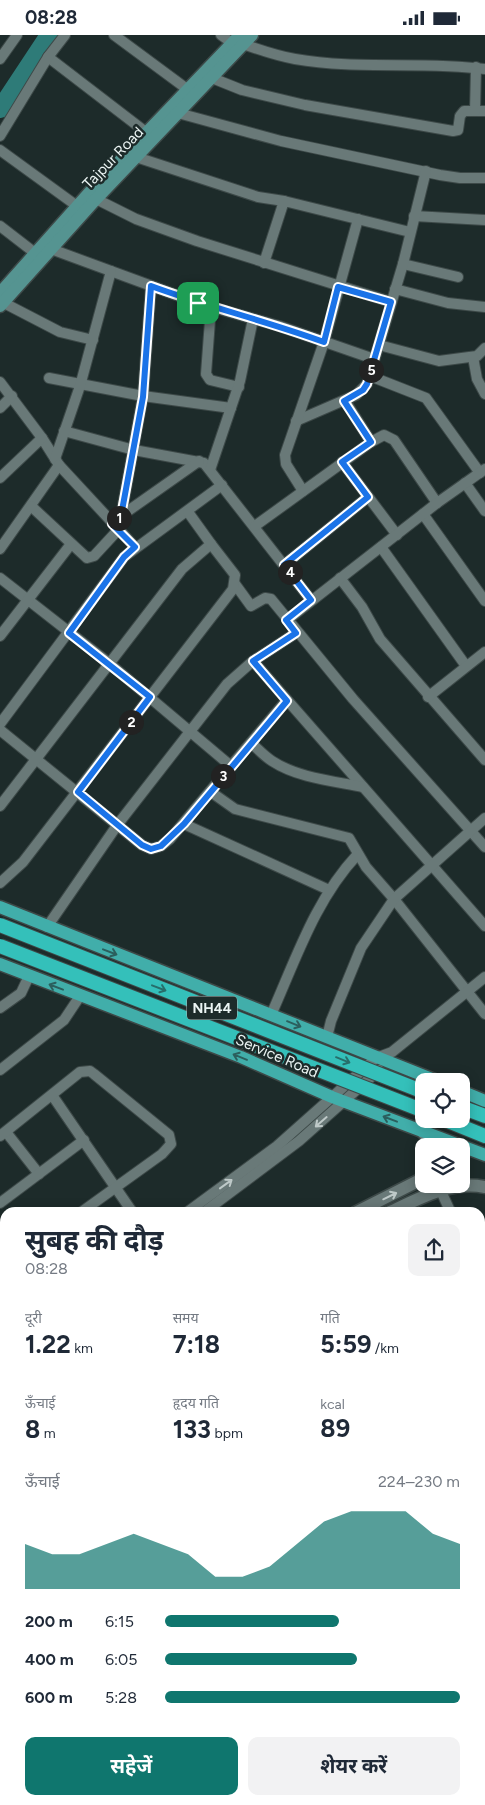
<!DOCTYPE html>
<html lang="hi">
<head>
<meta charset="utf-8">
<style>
  body { margin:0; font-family:Figtree,"Noto Sans Devanagari",sans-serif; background:#f2f2f3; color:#1f2937; height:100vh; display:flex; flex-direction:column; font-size:19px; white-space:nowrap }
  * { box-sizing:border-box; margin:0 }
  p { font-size:16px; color:#747a83 }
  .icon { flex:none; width:28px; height:28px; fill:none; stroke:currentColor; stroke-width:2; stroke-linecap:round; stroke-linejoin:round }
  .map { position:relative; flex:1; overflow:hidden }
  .panel { position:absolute; left:0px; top:1172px; width:485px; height:598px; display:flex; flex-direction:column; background:#fff; border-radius:15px 15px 0 0; box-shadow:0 2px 12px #0003 }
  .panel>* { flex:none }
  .tools { position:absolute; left:415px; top:1038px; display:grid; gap:10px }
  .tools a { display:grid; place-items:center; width:55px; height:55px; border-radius:10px; background:#fff; box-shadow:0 2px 12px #0003; font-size:25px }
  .pin { position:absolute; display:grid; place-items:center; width:42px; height:42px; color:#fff; margin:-21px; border-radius:10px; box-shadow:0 2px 8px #0006 }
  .km { position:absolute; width:25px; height:25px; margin:-12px; border-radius:50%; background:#222; color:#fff; font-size:14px; line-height:25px; text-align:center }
  .round { display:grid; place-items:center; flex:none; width:52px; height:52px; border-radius:10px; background:#f2f2f3 }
  .headline { display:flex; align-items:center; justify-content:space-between; height:85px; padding:0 25px }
  h1 { font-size:28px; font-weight:700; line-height:38px }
  .metrics { display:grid; grid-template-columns:repeat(3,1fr); gap:8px; height:85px; padding:5px 25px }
  .metrics div { display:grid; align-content:center }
  .metrics b { font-size:25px; font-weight:700 }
  .metrics small { font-size:14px; font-weight:400 }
  .metrics p { font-size:14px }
  .chart { height:140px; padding:10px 25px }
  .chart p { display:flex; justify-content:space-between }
  .chart svg { width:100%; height:90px; margin-top:5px; fill:#0f766e; opacity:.7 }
  .button { display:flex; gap:10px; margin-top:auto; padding:10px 25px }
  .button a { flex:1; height:58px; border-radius:10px; background:#0f766e; color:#fff; font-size:20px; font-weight:700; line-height:58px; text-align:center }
  .button a+a { background:#f2f2f3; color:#1f2937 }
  ul { padding:0 25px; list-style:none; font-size:16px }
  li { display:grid; grid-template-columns:80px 60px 1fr; align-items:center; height:38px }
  li i { height:12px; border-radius:6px; background:#0f766e }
  .status { display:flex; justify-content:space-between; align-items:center; height:35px; padding:0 25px; background:#fff; direction:ltr }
  .status svg { height:14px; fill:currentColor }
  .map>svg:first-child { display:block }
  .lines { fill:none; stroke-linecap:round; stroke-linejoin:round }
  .river { stroke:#2e7b78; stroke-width:18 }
  .minor-casing { stroke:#3d4948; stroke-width:12 }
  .tertiary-casing { stroke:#3d4948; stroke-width:15 }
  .secondary-casing { stroke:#3d4948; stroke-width:15 }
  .primary-casing { stroke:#3d4948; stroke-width:15 }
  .trunk-casing { stroke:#3d4948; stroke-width:16 }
  .minor { stroke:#697978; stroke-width:10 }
  .tertiary { stroke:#697978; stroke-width:12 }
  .secondary { stroke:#559491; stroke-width:12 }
  .primary { stroke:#41aeaa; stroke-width:12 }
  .trunk { stroke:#34c0ba; stroke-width:14 }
  .trunk-bridge-casing { stroke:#3d4948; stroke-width:16; stroke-linecap:butt }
  .trunk-bridge { stroke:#34c0ba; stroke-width:14 }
  .oneway { stroke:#2b5f5d }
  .oneway2 { stroke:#276e6b }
  .oneway3 { stroke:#bec9c8 }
  .route-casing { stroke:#fff; stroke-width:10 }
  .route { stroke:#1a73e8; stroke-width:6 }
  .labels { text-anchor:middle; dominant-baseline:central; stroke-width:5; stroke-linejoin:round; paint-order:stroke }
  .shield { fill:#1d2b2a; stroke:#adb8b7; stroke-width:1 }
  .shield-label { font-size:14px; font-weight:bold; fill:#ebf4f3 }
  .street-label { font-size:15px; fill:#ebf4f3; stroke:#1d2b2a }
</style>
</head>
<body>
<div class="status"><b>08:28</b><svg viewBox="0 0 49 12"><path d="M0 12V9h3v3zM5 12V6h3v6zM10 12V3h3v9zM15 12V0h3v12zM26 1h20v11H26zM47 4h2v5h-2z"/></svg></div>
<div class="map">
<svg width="485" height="1770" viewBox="0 0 485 1770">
  <rect width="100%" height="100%" fill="#1d2b2a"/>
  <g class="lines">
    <polyline class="river" points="0,74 49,0"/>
    <defs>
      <g id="minor">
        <polyline points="114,0 187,54"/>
        <polyline points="221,0 232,8"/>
        <path d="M243,9c17,6 34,12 52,15 62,11 127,2 190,10"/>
        <polyline points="48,22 147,98"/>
        <polyline points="0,24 17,0"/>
        <polyline points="212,43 242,55 305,70 453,96 458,95 460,81 464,76 485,76"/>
        <polyline points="475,76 476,32"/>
        <polyline points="178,78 281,106 440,140 460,143 485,143"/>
        <polyline points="0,101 48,22 65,0"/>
        <polyline points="0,115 77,171"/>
        <polyline points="136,122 258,162 284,166"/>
        <polyline points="96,164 136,184 197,206 391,267"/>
        <polyline points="414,181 485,185"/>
        <polyline points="0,191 35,218"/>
        <polyline points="51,214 198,268 279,291 374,324"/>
        <polyline points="264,228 284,166 410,197"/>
        <polyline points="403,229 458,242"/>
        <polyline points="395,254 448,268 485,272"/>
        <polyline points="4,268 60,297 93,305"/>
        <polyline points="211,272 206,339 210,345 239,352"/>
        <polyline points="379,310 439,326 477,321 485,313"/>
        <polyline points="473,322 477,344 485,359"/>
        <polyline points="370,341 426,363 480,438"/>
        <polyline points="49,343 143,361 231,373"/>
        <polyline points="0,347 42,403 59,430 0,514"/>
        <polyline points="345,366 371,407"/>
        <polyline points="0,373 12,361"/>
        <polyline points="296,386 356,360 367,349 403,229 426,136"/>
        <polyline points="64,396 134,415 204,428 311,565"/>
        <polyline points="55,424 80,351 111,236"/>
        <polyline points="342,427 397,500"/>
        <polyline points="59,430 135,512"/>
        <polyline points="210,435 240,346 253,284"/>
        <polyline points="0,443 42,403"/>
        <polyline points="465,448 485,476"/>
        <polyline points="303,456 286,429 285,420 324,307 358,184"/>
        <polyline points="31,471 87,523 94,521 118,495"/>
        <polyline points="423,479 485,566"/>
        <polyline points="121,481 143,361 151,251"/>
        <polyline points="118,483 199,426"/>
        <polyline points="255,491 371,407 384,400 394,405 437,468"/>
        <polyline points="381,512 466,631"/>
        <polyline points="284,530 368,462"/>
        <polyline points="0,543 110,629 231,731 170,804 161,811 151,814 142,810 0,695"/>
        <polyline points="340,543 362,572 380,604 485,725"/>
        <polyline points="235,549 251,571 265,563 271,564 353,664 485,812"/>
        <polyline points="287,585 437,468 485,434"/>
        <polyline points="0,601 71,509"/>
        <polyline points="253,626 485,891"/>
        <polyline points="428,662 485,617"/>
        <polyline points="0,689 124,522 222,450"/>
        <path d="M251,708c7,6 13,13 21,18 26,17 61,20 91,26"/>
        <polyline points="231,731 287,665"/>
        <polyline points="211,757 235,774 349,803 366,832 394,864 485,979"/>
        <polyline points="0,771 182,534 211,509 188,477"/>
        <polyline points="184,789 329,855"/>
        <polyline points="0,848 23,827 233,554 235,540 211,509"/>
        <polyline points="47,892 118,789 227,649 253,626 296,598"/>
        <polyline points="0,973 21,958 29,941"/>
        <path d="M271,980c25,-56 44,-115 86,-160"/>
        <polyline points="327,1002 331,986 361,913 394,864 485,783"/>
        <polyline points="0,1035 64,985 80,961"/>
        <polyline points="52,1060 133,1178"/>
        <polyline points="6,1097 39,1139"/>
        <polyline points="0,1101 80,1037 90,1036 94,1039 169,1100 171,1109 162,1119 80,1178"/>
        <polyline points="440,1154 451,1178"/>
        <polyline points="0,1168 84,1105"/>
        <polyline points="186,1178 277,1111 376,1023 392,1017 485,942"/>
        <polyline points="203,1178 299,1106 379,1035"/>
        <polyline points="0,1195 5,1201"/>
        <polyline points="480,1233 485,1231"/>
        <polyline points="0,1236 5,1233"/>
        <polyline points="480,1244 485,1256"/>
        <polyline points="0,1260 5,1266"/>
        <polyline points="480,1286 485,1283"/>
        <polyline points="0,1329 5,1322"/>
        <polyline points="480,1331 485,1329"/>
        <polyline points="480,1375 485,1380"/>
        <polyline points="480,1446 485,1451"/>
        <polyline points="0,1452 5,1463"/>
        <polyline points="480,1463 485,1457"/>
        <polyline points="0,1577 5,1584"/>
        <polyline points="0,1628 5,1627"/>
        <polyline points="480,1644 485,1638"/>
        <polyline points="480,1655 485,1660"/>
        <polyline points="0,1677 5,1677"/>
        <polyline points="0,1696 5,1696"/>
        <polyline points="480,1706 485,1700"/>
        <polyline points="0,1711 5,1710"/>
        <polyline points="28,1765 28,1770"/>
        <polyline points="138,1765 139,1770"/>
        <polyline points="310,1765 312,1770"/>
        <polyline points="347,1765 360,1770"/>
        <polyline points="388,1765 402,1770"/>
        <polyline points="63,1770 83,1769"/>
        <polyline points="174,1770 196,1765"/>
        <polyline points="425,1770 429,1765"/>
      </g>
      <g id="tertiary">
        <polyline points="422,1096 435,1111"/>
        <polyline points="355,1178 424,1143"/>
        <path d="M388,1178c31,-14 62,-33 97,-26"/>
        <polyline points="0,1337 5,1334"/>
        <polyline points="0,1357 5,1355"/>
      </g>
      <g id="secondary">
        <polyline points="0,258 89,158 240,0"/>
        <polyline points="0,271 96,164 252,0"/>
      </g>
      <g id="primary">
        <polyline points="0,872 437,1046"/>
        <polyline points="0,929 241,1022 332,1062 485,1120"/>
        <polyline points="461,1056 485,1066"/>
      </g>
      <g id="trunk">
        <polyline points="461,1072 485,1081"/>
        <polyline points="443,1084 485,1101"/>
      </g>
    </defs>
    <use href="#minor" class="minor-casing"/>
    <use href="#tertiary" class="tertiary-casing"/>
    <use href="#secondary" class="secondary-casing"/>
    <use href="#primary" class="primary-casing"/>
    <use href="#trunk" class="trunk-casing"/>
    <use href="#minor" class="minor"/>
    <use href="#tertiary" class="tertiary"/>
    <use href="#secondary" class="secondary"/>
    <use href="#primary" class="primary"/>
    <use href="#trunk" class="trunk"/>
    <defs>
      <g id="trunk-bridge">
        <polyline points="0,890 424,1057"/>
        <polyline points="0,911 424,1076"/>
      </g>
    </defs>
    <use href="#trunk-bridge" class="trunk-bridge-casing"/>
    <use href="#trunk-bridge" class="trunk-bridge"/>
  </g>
  <defs><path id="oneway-shaft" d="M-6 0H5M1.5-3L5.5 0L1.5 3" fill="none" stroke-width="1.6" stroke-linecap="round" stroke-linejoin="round" transform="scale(1.25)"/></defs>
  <g class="oneway">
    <use href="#oneway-shaft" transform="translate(110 917) rotate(21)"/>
    <use href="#oneway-shaft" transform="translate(56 952) rotate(-159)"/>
    <use href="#oneway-shaft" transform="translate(294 989) rotate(22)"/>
    <use href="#oneway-shaft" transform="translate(240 1022) rotate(-158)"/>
    <use href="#oneway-shaft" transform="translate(390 1084) rotate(-159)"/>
  </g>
  <g class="oneway2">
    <use href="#oneway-shaft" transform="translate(159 953) rotate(21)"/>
    <use href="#oneway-shaft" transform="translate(343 1025) rotate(22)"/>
  </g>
  <g class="oneway3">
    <use href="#oneway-shaft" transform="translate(321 1087) rotate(139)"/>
    <use href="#oneway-shaft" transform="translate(226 1149) rotate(-36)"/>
    <use href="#oneway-shaft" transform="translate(390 1161) rotate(-26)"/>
  </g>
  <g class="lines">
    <defs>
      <path id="route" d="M151,251c57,21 116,35 173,56l14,-55 53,15 -24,82 -4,6 -19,11 27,41 -29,20 26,35 -84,68 27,35 -25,20 10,13 -43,28 34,40 -103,123 -23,22 -10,3 -9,-4 -64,-53 72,-95 -81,-64 55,-76 11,-10 -23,-23 9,-8 22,-119z"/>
    </defs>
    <use href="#route" class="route-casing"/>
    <use href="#route" class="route"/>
  </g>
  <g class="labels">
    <rect class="shield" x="187" y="961.5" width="50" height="23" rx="4"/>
    <g class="shield-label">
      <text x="212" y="973">NH44</text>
    </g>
    <g class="street-label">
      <text transform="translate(113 123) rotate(-46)">Tajpur Road</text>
      <text transform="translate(277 1021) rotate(23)">Service Road</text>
    </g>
  </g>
</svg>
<div class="tools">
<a><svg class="icon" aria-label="locate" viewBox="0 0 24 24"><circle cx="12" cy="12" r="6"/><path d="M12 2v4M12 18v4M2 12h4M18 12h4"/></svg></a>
<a><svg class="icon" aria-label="layers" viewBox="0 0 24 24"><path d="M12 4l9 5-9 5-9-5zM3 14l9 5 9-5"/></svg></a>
</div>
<div class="pin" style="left:198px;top:268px;background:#1e9e55"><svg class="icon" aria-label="arrive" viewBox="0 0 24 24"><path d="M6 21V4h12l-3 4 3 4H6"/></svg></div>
<b class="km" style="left:119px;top:483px">1</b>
<b class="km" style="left:131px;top:687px">2</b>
<b class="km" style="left:223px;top:741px">3</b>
<b class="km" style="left:290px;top:537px">4</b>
<b class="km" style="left:371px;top:335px">5</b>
<section class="panel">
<div class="headline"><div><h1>सुबह की दौड़</h1><p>08:28</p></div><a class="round"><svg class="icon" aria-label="share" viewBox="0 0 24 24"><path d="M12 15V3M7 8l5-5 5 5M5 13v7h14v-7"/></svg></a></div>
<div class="metrics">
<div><p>दूरी</p><b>1.22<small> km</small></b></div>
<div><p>समय</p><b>7:18</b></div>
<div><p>गति</p><b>5:59<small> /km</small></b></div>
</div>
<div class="metrics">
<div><p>ऊँचाई</p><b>8<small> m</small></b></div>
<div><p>हृदय गति</p><b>133<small> bpm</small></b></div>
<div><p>kcal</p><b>89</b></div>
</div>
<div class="chart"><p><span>ऊँचाई</span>224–230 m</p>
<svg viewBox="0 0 160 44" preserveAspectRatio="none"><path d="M0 44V22L10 27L20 27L30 22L40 17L50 22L60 27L70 38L80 38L90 33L100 22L110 11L120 6L130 6L140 6L150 17L160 22V44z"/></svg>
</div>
<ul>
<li><b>200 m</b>6:15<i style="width:59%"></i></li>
<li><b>400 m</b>6:05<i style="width:65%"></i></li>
<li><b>600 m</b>5:28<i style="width:100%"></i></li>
</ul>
<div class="button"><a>सहेजें</a><a>शेयर करें</a></div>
</section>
</div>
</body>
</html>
